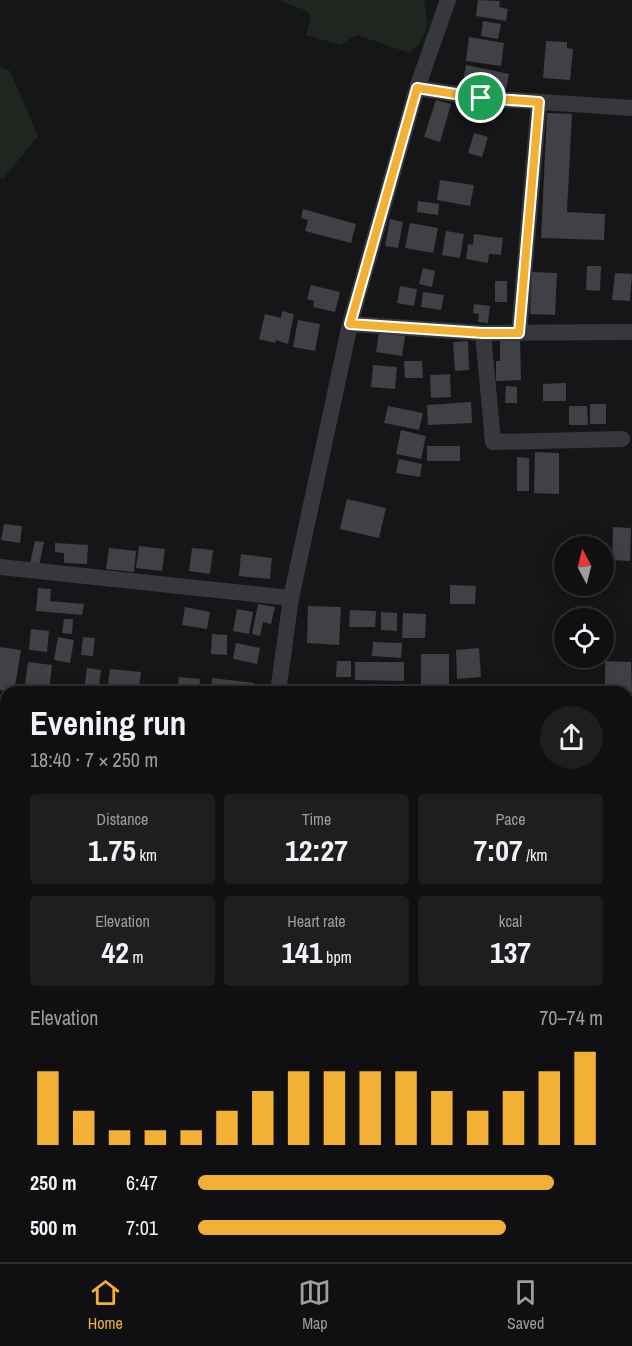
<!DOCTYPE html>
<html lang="en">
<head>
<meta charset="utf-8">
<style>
  body { margin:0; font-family:"Archivo Narrow",sans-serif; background:#1e1e20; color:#f1f3f6; height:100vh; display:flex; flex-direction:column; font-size:22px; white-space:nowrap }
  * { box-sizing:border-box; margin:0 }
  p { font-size:20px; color:#9c9d9f }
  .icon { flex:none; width:33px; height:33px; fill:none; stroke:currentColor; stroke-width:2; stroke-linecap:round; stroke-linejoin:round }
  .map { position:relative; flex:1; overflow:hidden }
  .panel { position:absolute; left:0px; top:686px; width:633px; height:578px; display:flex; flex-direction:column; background:#101012; border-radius:18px 18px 0 0; box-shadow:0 3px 15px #0003,0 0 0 2px #303032 }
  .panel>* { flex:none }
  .needle { width:39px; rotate:353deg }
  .fabs { position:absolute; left:554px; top:536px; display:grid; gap:12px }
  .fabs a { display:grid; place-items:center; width:60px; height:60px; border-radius:50%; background:#101012; box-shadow:0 3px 15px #0003,0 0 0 2px #303032; font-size:30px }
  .pin { position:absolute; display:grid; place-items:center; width:51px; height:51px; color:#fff; margin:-26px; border:3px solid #fff; border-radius:50%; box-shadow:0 2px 6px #0007 }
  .round { display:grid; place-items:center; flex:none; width:63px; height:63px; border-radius:32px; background:#1e1e20 }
  .headline { display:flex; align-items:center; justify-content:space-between; height:102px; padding:0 30px }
  h1 { font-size:33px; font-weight:700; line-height:45px }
  .metrics { display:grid; grid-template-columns:repeat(3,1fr); gap:9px; height:102px; padding:6px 30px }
  .metrics div { display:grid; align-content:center; border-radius:6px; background:#1e1e20; text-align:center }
  .metrics b { font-size:30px; font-weight:700 }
  .metrics small { font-size:16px; font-weight:400 }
  .metrics p { font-size:16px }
  .chart { height:168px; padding:12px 30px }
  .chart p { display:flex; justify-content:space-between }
  .chart svg { width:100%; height:108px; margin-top:6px; stroke:#f2b134; stroke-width:6 }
  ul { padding:0 30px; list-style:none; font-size:20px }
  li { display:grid; grid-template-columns:96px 72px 1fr; align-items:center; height:45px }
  li i { height:15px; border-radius:8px; background:#f2b134 }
  .tab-bar { display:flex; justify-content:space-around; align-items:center; height:84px; border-top:2px solid #303032; background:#101012; font-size:16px; color:#9c9d9f }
  .tab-bar a { display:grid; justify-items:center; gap:3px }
  .tab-bar .on { color:#f2b134 }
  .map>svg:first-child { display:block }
  .green { fill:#1e261f }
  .building { fill:#404145 }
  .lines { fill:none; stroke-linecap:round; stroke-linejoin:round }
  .minor { stroke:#37383d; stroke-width:16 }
  .route-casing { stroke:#fff; stroke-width:12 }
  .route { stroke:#f2b134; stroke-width:8 }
</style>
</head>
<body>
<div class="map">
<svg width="632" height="1262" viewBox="0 0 632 1262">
  <rect width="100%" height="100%" fill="#161618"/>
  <g class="green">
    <path d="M277,0h147c5,27 6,33 -14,53l-53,-18 -17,10 -34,-10 5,-20 -6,-5z"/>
    <polygon points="0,67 10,71 38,136 3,179 0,176"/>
    <rect x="627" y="824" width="5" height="164"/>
  </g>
  <g class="building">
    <polygon points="478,0 500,1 499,7 508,9 506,21 476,16"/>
    <polygon points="483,21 501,24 498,39 481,36"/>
    <polygon points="469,37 504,43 501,66 466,61"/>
    <polygon points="546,41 567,42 567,48 573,49 570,80 543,78"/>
    <polygon points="466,65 509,74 505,95 462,88"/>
    <polygon points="436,100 451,104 440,142 424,137"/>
    <polygon points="547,113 572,114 567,212 605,214 604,240 541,238"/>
    <polygon points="474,133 488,137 482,157 468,153"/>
    <polygon points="440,180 474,185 470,206 437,200"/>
    <polygon points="418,201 439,204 438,215 417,212"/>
    <polygon points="303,209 356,224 351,243 305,231 308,220 301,218"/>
    <polygon points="390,219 403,222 398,248 385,246"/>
    <polygon points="410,223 438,228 433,253 405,248"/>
    <polygon points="446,231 464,234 460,258 442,255"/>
    <polygon points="474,234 503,238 501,255 489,254 488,263 466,259 468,244 473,245"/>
    <polygon points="587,266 601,266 600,291 586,290"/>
    <polygon points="423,268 435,271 432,287 419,284"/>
    <polygon points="532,272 557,273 555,315 530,314"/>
    <polygon points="615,273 632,274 630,301 612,300"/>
    <rect x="495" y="281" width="12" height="21"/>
    <polygon points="311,285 340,292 335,312 313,307 314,301 307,299"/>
    <polygon points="400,286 417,289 414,306 397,303"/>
    <polygon points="423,292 444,295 441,310 421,307"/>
    <polygon points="474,304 490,306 488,323 478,322 479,314 473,313"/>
    <polygon points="282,311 294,314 288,344 276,340 275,343 259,339 265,314 281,318"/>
    <polygon points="298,320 320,324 315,351 293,347"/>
    <polygon points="379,332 405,336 402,356 376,352"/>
    <polygon points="500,339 520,339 521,380 496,381 496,361 500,361"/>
    <polygon points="468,341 469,370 455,371 453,342"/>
    <polygon points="404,361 422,361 423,378 405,378"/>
    <polygon points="373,365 397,367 395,389 371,387"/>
    <polygon points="450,374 451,397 431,398 430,375"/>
    <polygon points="566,383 566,401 543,401 543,384"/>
    <polygon points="506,386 517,387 517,403 505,403"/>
    <polygon points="471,402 472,423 428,425 427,405"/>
    <rect x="590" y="404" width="16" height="20"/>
    <polygon points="388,406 423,413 419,430 384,423"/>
    <polygon points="569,406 587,406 588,425 569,425"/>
    <polygon points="401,430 426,436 421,459 396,454"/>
    <rect x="427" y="446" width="33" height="15"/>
    <polygon points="535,452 559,453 559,494 534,493"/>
    <polygon points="517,457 529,458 529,491 517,491"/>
    <polygon points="399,459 422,464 420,477 396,473"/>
    <polygon points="347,499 386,508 379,538 340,529"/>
    <polygon points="4,524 22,526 20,543 1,540"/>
    <polygon points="613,527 631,528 630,561 612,560"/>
    <polygon points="35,541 44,542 39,565 30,564"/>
    <polygon points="55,543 88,545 87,564 64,563 64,553 55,552"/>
    <polygon points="139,546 165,549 162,571 136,568"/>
    <polygon points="109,548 136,551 134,572 106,569"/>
    <polygon points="192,548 213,550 210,574 189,571"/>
    <polygon points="241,554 272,558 270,579 239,576"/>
    <polygon points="450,585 476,586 475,604 450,604"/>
    <polygon points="38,588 51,589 50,601 84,604 82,615 36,611"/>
    <polygon points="258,604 275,607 271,624 263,622 260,636 252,634"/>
    <polygon points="308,606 341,607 339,645 307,643"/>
    <polygon points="185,607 210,612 207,629 182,625"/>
    <polygon points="237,609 253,612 249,634 233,631"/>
    <polygon points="350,610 376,611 375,627 349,627"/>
    <polygon points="381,612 397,613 397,631 381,630"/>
    <polygon points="403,613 426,614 425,638 402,638"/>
    <polygon points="64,619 73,619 72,634 62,633"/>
    <polygon points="31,629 49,631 47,652 29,650"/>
    <polygon points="212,634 227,635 227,655 211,654"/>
    <polygon points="58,637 74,640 70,663 54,660"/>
    <polygon points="83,637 95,638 93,656 81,655"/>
    <polygon points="373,642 402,643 401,658 372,656"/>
    <polygon points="236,643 260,648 257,664 233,659"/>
    <polygon points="0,647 21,650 14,692 0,690"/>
    <polygon points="479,648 481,677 457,679 456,650"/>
    <rect x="421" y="654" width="28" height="32"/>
    <polygon points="337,661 351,661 351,677 336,677"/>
    <polygon points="605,661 631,662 632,692 605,692"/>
    <polygon points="28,662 52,665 49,692 24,692"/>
    <polygon points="355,662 404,662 404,681 355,680"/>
    <polygon points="87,668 101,670 98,692 84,692"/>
    <polygon points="110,669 141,672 138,692 107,692"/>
    <polygon points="179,677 200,679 199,692 177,692"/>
    <polygon points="212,678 254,683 253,692 211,692"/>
    <polygon points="627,710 632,710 632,728 627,729"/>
    <rect x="627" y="738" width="5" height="22"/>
    <polygon points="6,972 6,1006 0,1006 0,973"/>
    <rect x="627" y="1065" width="5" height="49"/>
    <rect x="627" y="1138" width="5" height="52"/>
    <polygon points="190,1257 327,1257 328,1262 162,1262"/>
  </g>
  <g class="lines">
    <g class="minor">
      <polyline points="417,88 481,98 632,108"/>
      <polyline points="350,324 483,333 632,332"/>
      <polyline points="483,333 493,442 622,439"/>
      <polyline points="519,333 539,102"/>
      <polyline points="0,567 291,598"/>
      <polyline points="278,692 291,598 350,324 417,88 448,0"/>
      <polyline points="627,702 632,702"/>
      <polyline points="0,708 6,709"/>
      <polyline points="627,780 632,780"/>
      <polyline points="0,908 6,907"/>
      <polyline points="342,1257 343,1262"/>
    </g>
  </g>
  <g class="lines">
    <defs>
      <polygon id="route" points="417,88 481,98 539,102 519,333 483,333 350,324"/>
    </defs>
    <use href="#route" class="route-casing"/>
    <use href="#route" class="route"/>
  </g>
</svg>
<div class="fabs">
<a><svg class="needle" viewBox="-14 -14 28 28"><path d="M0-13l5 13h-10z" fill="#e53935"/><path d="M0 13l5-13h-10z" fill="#9c9d9f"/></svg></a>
<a><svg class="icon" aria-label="locate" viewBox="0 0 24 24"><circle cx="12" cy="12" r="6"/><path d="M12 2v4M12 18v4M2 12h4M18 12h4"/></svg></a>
</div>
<div class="pin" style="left:481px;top:98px;background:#1e9e55"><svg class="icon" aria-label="arrive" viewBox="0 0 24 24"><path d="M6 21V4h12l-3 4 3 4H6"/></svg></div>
<section class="panel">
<div class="headline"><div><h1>Evening run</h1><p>18:40 · 7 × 250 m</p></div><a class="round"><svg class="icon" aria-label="share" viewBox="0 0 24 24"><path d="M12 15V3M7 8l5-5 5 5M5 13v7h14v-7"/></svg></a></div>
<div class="metrics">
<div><p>Distance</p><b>1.75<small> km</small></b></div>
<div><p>Time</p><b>12:27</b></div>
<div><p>Pace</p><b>7:07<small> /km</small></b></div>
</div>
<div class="metrics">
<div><p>Elevation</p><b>42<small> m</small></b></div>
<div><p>Heart rate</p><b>141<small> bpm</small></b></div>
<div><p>kcal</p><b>137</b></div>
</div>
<div class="chart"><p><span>Elevation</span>70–74 m</p>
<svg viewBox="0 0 160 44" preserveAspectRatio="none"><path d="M5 44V14M15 44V30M25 44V38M35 44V38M45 44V38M55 44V30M65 44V22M75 44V14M85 44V14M95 44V14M105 44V14M115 44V22M125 44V30M135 44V22M145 44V14M155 44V6"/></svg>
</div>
<ul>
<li><b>250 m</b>6:47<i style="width:88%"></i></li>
<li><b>500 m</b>7:01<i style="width:76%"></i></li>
</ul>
</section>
</div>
<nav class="tab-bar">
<a class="on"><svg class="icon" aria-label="home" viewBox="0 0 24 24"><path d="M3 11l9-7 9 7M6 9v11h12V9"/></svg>Home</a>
<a><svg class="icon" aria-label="map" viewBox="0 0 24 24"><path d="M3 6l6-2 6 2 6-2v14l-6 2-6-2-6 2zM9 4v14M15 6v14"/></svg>Map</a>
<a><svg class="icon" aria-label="saved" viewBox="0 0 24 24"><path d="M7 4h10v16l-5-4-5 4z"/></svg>Saved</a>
</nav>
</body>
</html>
